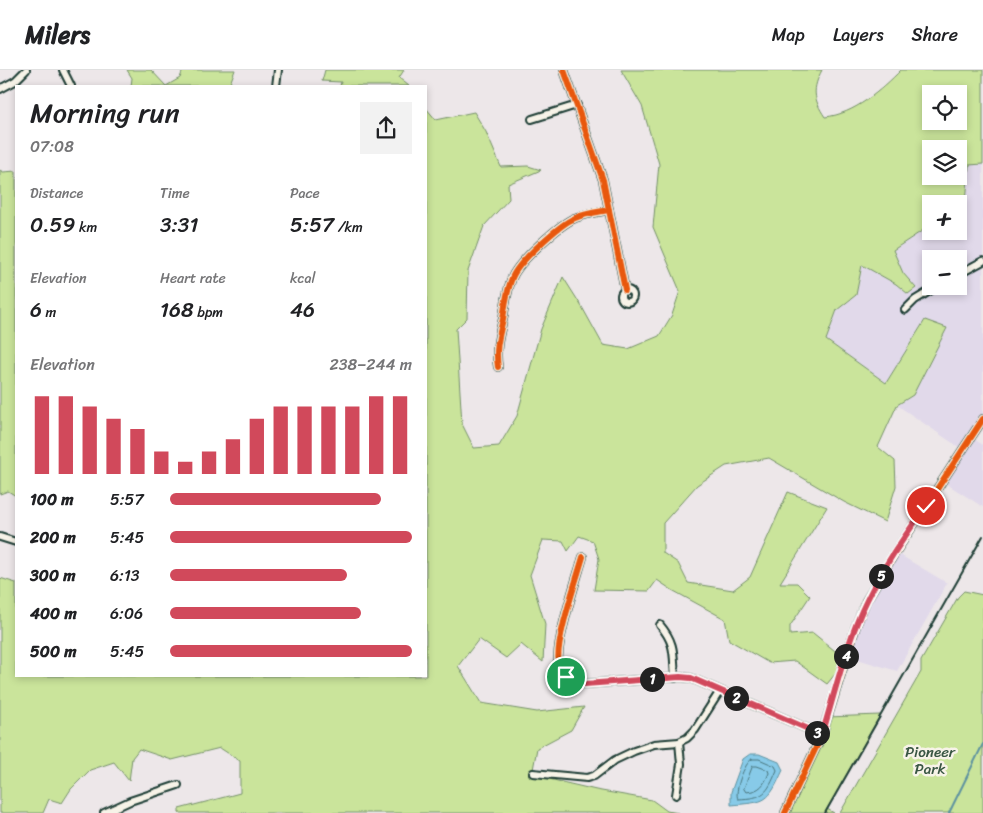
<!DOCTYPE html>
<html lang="en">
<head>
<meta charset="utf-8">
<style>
  body { margin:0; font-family:Sriracha,sans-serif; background:#f2f2f2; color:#202124; height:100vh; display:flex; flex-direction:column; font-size:19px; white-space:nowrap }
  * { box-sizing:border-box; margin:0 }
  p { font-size:16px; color:#757577 }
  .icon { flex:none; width:28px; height:28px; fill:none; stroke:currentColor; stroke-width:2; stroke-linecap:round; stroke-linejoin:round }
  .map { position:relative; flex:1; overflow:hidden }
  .panel { position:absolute; left:15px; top:15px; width:412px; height:592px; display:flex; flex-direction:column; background:#fff; border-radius:0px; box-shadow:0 2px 8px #0003 }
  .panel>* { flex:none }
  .tools { position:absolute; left:922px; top:15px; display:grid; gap:10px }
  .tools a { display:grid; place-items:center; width:45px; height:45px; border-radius:0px; background:#fff; box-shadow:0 2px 8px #0003; font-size:25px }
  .pin { position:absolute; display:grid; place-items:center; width:42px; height:42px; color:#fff; margin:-21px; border:2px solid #fff; border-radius:50%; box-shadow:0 1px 5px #0007 }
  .km { position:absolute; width:25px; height:25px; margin:-12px; border-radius:50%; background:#222; color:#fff; font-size:14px; line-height:25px; text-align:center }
  .round { display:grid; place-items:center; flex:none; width:52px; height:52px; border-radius:0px; background:#f2f2f2 }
  .summary { display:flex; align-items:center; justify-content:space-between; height:85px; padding:0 15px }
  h1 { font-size:28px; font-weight:600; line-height:38px }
  .stats { display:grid; grid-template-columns:repeat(3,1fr); gap:8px; height:85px; padding:5px 15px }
  .stats div { display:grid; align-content:center }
  .stats b { font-size:21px; font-weight:600 }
  .stats small { font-size:14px; font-weight:400 }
  .stats p { font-size:14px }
  .chart { height:140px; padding:10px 15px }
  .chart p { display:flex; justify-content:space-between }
  .chart svg { width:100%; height:90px; margin-top:5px; stroke:#d1495b; stroke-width:6 }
  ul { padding:0 15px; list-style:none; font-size:16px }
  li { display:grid; grid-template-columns:80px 60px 1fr; align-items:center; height:38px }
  li i { height:12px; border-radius:6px; background:#d1495b }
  header { display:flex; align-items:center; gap:30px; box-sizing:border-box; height:70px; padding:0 25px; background:#fff; border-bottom:1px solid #e0e0e0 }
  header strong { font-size:24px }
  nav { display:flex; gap:28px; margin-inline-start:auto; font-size:18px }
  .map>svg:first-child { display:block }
  .built { fill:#e1d9ea; fill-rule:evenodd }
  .green { fill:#cae49b; stroke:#749068; fill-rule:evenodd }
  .water { fill:#87cae8; stroke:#5d92a0 }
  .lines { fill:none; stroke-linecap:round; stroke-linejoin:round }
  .shore { stroke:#49757c; stroke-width:1 }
  .stream { stroke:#5d92a0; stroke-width:2 }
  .minor-casing { stroke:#1f3d34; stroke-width:10 }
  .minor { stroke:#f7f3e8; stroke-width:6 }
  .rail { stroke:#1f3d34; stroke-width:2 }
  .cycleway-casing { stroke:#f7f3e8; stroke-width:9 }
  .cycleway { stroke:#e8590c; stroke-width:6 }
  .route-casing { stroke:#fff; stroke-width:10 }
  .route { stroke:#d1495b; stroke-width:6 }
  .labels { text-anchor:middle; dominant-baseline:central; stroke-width:5; stroke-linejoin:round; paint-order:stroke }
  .park-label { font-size:15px; fill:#395643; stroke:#f7f3e8 }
</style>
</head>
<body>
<header>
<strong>Milers</strong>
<nav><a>Map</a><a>Layers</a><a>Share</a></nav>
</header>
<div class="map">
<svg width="983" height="743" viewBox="0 0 983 743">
  <rect width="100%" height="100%" fill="#ede7e9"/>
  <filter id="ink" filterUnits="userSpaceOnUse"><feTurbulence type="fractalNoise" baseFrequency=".02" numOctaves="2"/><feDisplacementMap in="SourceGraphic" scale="10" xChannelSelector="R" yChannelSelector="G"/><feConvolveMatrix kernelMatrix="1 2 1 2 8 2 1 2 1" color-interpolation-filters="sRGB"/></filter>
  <g filter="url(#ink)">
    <g class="built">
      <path d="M983,94v255l-12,18 12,8v62l-41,-26 21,-31 -66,-45 16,-10 12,-75 -39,63 -60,-43 11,-30 19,-15 6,-31 34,20 12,10 8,-6 -13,-15 -10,-23 38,-25v6h28v-24l7,-4 3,-38zM931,189h28v27h-28z"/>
      <polygon points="895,482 947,513 897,601 847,586 856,556"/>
    </g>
    <g class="green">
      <polygon points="127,0 151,0 166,16 180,8 183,0 235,0 229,16 131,16 132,8"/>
      <polygon points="325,0 404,0 399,8 409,16 340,16 341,12 322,11"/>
      <path d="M621,0h201c-10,19 -9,29 3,47 30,-3 56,-27 76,-47h82v94l-14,1 -3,38 -7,4v-3h-28v21l-38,25 10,23 13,15 -8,6 -12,-10 -34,-19 -6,30 -19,15 -11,30 60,43 39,-63 22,8 -34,67 -16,10 -19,42 17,14 1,25 -11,36 -41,-20 -75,-44 -43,8 -29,19 -34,38v30l15,10 10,20 45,7 17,-13 38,-85 39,15 -47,76h17l13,13 -20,30v9l23,-2 27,22 -4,18 -9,11 -32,-23 -26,2 -40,-23 -4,-21 -53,-29 -15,-10 -8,11 -55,-1 5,-31 -6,-18 -14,-5 -11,15 -5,-10 -20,-1 -13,35 15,49 -2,38 -22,-18 -15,14 -27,-19 -21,27 23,37 56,9 47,-5 -13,23 -34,18 -5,27 64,15 56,10 15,11 12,2h-500v-4l61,-16v-32l-20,-13 -48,12 -33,-11 -7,9 -3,23 -15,-19 -24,8 -19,19 -9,14 -13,-4 -6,14h-43v-235l16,5v93h410v-568l10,12 38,-8 12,20 15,35 27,-1 13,4 -33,14 1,15 -25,27 -16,45 -1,47 -11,11 6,95 12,24 25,-2 18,-30 24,-87 22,-52 19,30 21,38 25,4 31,-13 13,-21 8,-24 -27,-64 6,-63 -17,-58zM931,24h28v27h-28zM931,79h28v27h-28z"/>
      <polygon points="0,100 3,102 16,101 16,426 8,421 0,424"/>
      <polygon points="964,521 983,525 983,743 840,743 921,602 921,591 958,527"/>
      <polygon points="880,645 827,739 834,743 785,743 827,647"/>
    </g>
    <path class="water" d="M750,684h9l20,8 4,8c-15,33 -16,32 -52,35v-13l12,-33z"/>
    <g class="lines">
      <g class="shore">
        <path d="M752,689h7l16,7 2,4c-10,24 -13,28 -39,29 -4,-7 6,-36 14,-40z"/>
        <path d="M753,696h4l11,4 1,3c-5,12 -9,18 -23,19l-2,-3z"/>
      </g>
      <polyline class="stream" points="949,743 983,674"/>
      <defs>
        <g id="minor">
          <polyline points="63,0 71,16"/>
          <polyline points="564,0 603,110 625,220"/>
          <polyline points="276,16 278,0"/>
          <polyline points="0,19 15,11 26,0"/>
          <polyline points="532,49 577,35"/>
          <polyline points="959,204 983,191"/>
          <circle cx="627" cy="226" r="6"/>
          <polyline points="905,240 915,230 938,216"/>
          <path d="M498,297c-3,-17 1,-31 5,-48 2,-14 4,-29 9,-41 6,-16 48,-54 63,-60 11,-5 23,-6 34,-8"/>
          <polyline points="0,467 16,472"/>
          <path d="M583,487c-6,21 -29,88 -24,106 3,14 14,18 26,21l95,-7 11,1 131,57"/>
          <path d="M660,555c16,19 13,29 15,53"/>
          <polyline points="533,703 587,708 594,706 615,690 634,681 654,674 679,672 687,668 695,660 720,621"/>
          <polyline points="676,725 681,694 679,672"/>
          <polyline points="104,743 130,731 178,715"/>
          <polyline points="785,743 822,665 856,556 866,531 893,486 983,349"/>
        </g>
      </defs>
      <use href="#minor" class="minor-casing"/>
      <use href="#minor" class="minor"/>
      <polyline class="rail" points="825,743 983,466"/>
      <defs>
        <g id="cycleway">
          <polyline points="564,0 603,110 625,220"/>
          <path d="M498,297c-3,-17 1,-31 5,-48 2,-14 4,-29 9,-41 6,-16 48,-54 63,-60 11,-5 23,-6 34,-8"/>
          <path d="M583,487c-6,21 -29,88 -24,106 3,14 14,18 26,21l95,-7 11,1 131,57"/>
          <polyline points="785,743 822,665 856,556 866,531 893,486 983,349"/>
        </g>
      </defs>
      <use href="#cycleway" class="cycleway-casing"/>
      <use href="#cycleway" class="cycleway"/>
    </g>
  </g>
  <g class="lines" filter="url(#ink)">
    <defs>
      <path id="route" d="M566,607l8,4 11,3 95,-7 11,1 131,57c13,-43 25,-95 45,-135 16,-33 38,-64 59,-94"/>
    </defs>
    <use href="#route" class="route-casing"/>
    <use href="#route" class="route"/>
  </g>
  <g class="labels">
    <g class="park-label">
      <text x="930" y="682">Pioneer<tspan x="930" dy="17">Park</tspan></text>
    </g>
  </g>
</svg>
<div class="tools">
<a><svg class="icon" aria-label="locate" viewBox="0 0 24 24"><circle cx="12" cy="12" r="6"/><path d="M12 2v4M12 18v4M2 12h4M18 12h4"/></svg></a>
<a><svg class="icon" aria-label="layers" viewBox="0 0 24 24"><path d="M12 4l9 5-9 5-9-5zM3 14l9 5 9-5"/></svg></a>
<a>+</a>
<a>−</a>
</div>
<div class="pin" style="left:566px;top:607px;background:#1e9e55"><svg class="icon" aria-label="arrive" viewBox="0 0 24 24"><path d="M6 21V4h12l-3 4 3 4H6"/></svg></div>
<div class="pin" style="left:926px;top:436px;background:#d93025"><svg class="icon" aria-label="check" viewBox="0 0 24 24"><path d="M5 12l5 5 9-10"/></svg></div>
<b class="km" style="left:652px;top:609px">1</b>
<b class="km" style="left:736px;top:628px">2</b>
<b class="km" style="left:817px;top:663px">3</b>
<b class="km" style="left:846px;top:586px">4</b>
<b class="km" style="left:881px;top:506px">5</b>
<section class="panel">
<div class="summary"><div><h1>Morning run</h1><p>07:08</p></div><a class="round"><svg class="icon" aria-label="share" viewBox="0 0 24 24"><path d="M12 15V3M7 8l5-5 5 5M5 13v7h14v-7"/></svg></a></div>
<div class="stats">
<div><p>Distance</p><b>0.59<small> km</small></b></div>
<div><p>Time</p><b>3:31</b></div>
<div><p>Pace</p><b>5:57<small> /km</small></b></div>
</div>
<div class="stats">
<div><p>Elevation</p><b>6<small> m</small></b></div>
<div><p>Heart rate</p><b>168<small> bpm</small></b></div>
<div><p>kcal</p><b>46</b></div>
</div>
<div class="chart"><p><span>Elevation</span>238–244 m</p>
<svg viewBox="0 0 160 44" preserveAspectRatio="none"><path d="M5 44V6M15 44V6M25 44V11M35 44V17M45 44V22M55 44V33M65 44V38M75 44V33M85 44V27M95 44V17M105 44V11M115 44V11M125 44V11M135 44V11M145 44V6M155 44V6"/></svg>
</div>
<ul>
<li><b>100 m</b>5:57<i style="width:87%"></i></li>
<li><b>200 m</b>5:45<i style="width:100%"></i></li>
<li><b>300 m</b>6:13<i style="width:73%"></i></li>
<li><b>400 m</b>6:06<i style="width:79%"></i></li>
<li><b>500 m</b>5:45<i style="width:100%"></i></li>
</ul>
</section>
</div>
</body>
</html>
